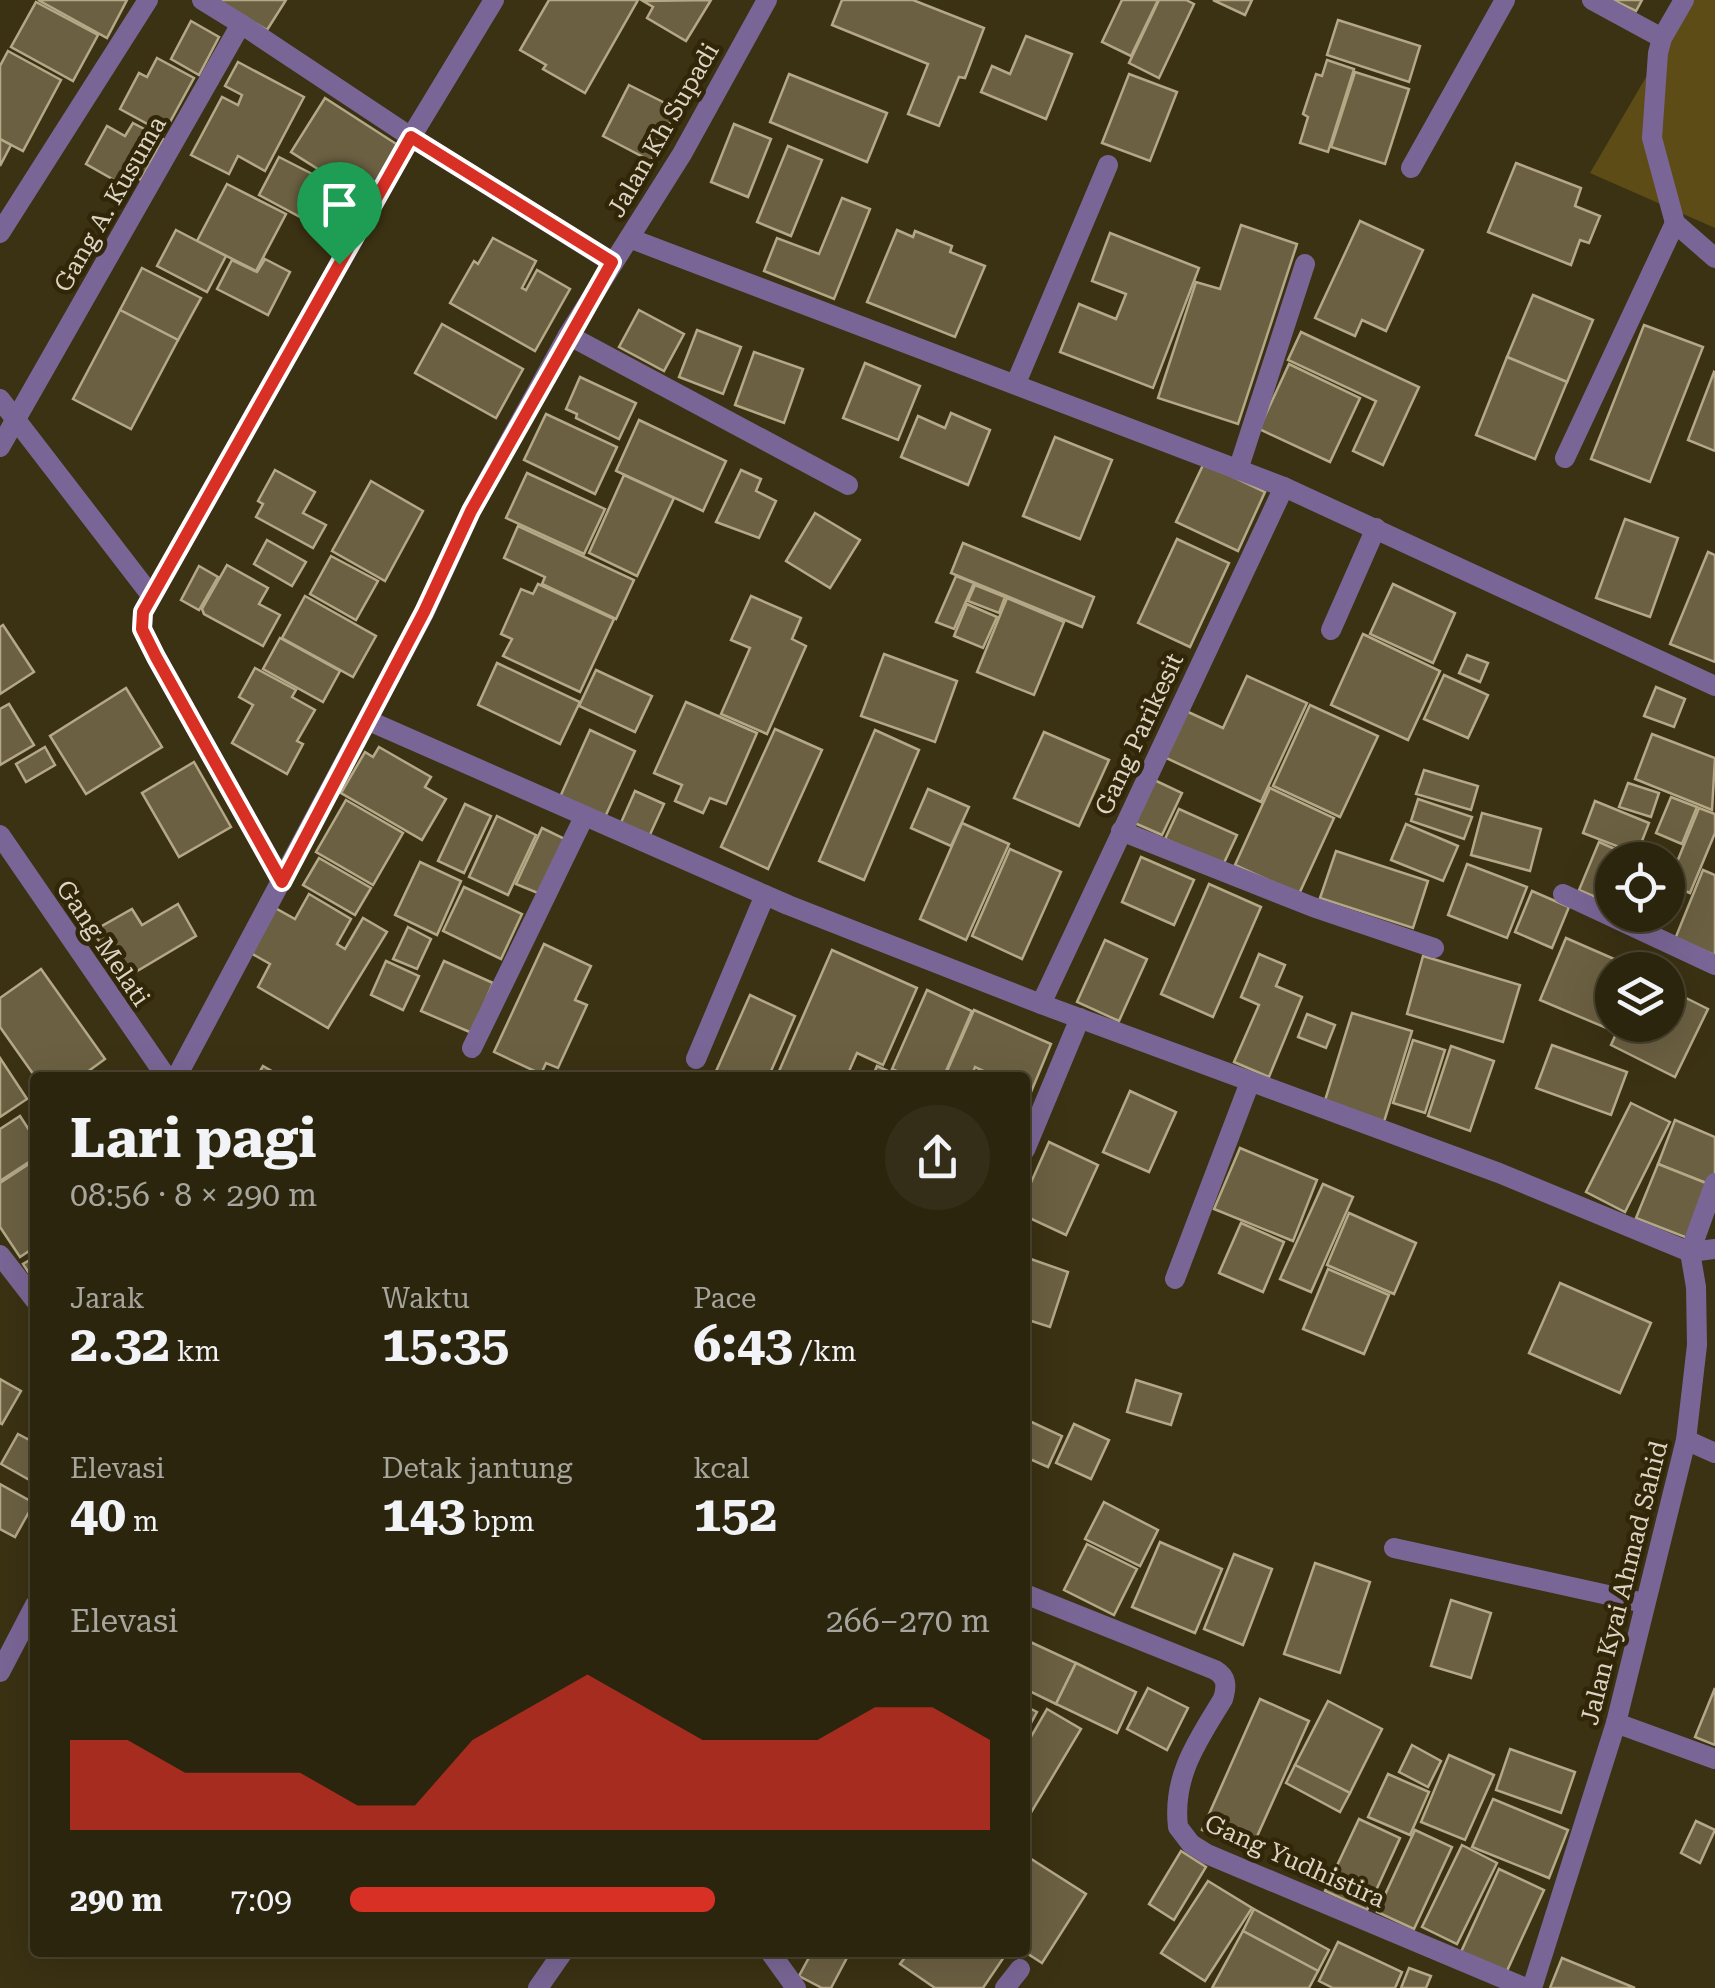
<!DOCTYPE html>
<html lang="id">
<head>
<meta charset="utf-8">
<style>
  body { margin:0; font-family:"Roboto Serif",serif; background:#342d17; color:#f1f3f6; height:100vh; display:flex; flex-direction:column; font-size:38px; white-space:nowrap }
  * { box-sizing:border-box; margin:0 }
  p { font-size:32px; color:#a6a59e }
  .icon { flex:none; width:55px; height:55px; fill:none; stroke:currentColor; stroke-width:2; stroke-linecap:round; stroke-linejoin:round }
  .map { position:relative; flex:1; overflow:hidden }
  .sheet { position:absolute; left:30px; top:1072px; width:1000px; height:885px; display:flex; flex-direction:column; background:#2c250e; border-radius:10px; box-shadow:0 10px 40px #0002,0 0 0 2px #48422e }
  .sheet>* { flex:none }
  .buttons { position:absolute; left:1595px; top:842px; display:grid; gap:20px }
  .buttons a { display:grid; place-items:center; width:90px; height:90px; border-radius:50%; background:#2c250e; box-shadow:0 10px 40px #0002,0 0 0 2px #48422e; font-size:50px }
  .pin { position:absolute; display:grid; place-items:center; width:85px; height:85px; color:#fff; margin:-102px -42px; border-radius:50% 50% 50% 0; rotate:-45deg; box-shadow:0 0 10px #0007 }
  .pin .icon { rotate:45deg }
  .round { display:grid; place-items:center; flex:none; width:105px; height:105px; border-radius:52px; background:#342d17 }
  .summary { display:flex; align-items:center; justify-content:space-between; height:170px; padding:0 40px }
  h1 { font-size:55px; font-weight:700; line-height:75px }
  .stats { display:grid; grid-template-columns:repeat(3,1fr); gap:15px; height:170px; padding:10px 40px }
  .stats div { display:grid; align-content:center }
  .stats b { font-size:50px; font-weight:700 }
  .stats small { font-size:28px; font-weight:400 }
  .stats p { font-size:28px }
  .chart { height:280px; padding:20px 40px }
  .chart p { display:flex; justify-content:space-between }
  .chart svg { width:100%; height:180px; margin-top:10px; fill:#d93025; opacity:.7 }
  ul { padding:0 40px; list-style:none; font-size:32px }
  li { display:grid; grid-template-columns:160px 120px 1fr; align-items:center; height:75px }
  li i { height:25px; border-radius:12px; background:#d93025 }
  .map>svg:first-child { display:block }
  .green { fill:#5e4c17 }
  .building { fill:#6c6042; stroke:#b4a887; stroke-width:2.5 }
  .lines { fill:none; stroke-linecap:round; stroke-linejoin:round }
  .lane { stroke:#7a6696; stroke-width:20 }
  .street { stroke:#7a6696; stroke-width:20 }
  .route-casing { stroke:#fff; stroke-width:20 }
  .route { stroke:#d93025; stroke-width:12 }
  .labels { text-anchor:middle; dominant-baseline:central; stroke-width:9; stroke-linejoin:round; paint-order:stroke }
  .street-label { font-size:25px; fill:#dcd5c5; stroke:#312708 }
</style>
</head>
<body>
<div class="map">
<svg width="1715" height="1988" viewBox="0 0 1715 1988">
  <rect width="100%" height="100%" fill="#3b3113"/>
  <polygon class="green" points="1691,0 1715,0 1715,228 1590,173"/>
  <g class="building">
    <polygon points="38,0 127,0 107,38"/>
    <polygon points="215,0 286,0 267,30"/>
    <polygon points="549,0 638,0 585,93 543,69 546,65 520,50"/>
    <polygon points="711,0 686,41 647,18 653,7 643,1"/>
    <polygon points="842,0 913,0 984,28 965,78 959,77 939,126 908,114 928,64 832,25"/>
    <polygon points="1122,0 1158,0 1131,56 1102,42"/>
    <polygon points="1159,0 1186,0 1194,4 1159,78 1129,63"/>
    <polygon points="1213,0 1252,0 1245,15"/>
    <polygon points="1613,0 1642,0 1636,11"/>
    <polygon points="36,2 98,35 73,81 11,47"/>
    <polygon points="1338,20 1420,46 1409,82 1327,55"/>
    <polygon points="191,21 219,37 199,75 171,59"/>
    <polygon points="1026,36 1072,54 1046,119 981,92 992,66 1010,74"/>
    <polygon points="8,51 61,80 23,151 0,139 0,66"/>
    <polygon points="157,58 194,78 164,133 120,109 139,73 147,77"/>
    <polygon points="1327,60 1354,69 1328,152 1300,143 1308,117 1303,114 1316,74 1322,76"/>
    <polygon points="238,62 304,97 265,171 238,156 229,174 191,155 222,97 238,105 242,95 225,86"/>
    <polygon points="1355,72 1409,89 1385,164 1331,147"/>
    <polygon points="789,74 887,113 867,162 770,122"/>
    <polygon points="1129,74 1177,92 1150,161 1102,143"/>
    <polygon points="629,85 677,109 651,161 603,136"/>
    <polygon points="325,98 401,147 367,200 291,152"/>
    <polygon points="133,123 163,139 141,180 129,174 123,185 86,164 107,126 125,136"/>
    <polygon points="734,124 771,139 748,197 711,182"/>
    <polygon points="0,139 11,145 0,166"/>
    <polygon points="788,146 822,160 791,236 757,222"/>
    <polygon points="279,157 322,179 302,218 259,195"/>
    <polygon points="1516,163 1581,188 1575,206 1600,216 1589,243 1580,240 1571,265 1488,232"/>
    <polygon points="227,184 286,214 256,271 197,241"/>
    <polygon points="842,198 870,209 834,299 764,271 777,238 819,254"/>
    <polygon points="1360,221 1423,250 1386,331 1362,320 1355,336 1315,318"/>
    <polygon points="1241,225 1297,244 1238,424 1158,398 1196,282 1220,289"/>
    <polygon points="176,230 226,256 207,292 157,266"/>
    <polygon points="897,230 913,237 915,231 952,246 950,252 985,266 955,337 867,302"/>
    <polygon points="1110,233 1199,268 1153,388 1060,352 1079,304 1116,319 1126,294 1092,281"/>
    <polygon points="493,238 536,261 522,288 526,290 537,270 570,289 535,351 450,303 474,261 478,264"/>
    <polygon points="265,259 290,272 268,315 217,289 232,260 257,272"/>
    <polygon points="142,268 201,298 178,340 120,310"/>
    <polygon points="1533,295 1593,320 1567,382 1507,357"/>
    <polygon points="120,310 178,340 131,429 73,399"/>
    <polygon points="639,310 684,334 664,371 619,347"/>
    <polygon points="442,324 523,369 496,418 415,373"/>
    <polygon points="1644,325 1703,347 1650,482 1591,459"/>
    <polygon points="697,330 741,347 723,394 679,377"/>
    <polygon points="1301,332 1419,387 1383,465 1353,451 1376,401 1288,360"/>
    <polygon points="754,352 803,369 784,423 735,405"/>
    <polygon points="1507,357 1567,382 1535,459 1476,435"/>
    <polygon points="865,363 920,386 898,440 843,418"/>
    <polygon points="1289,364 1360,398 1330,462 1259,429"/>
    <polygon points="1714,372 1715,373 1715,451 1688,440"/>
    <polygon points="580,377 636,403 619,439 576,418 577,414 566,409"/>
    <polygon points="951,413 990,430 968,485 901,457 918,416 945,428"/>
    <polygon points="546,414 617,447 595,494 524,460"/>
    <polygon points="639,420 726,461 703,511 616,471"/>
    <polygon points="1055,437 1112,460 1080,539 1023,516"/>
    <polygon points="1204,463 1265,492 1238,551 1176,522"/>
    <polygon points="275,470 315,492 303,513 326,525 313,548 256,517 263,504 258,501"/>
    <polygon points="741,470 761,479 756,491 776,501 759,538 716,522"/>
    <polygon points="527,473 605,509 584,554 506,518"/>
    <polygon points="624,475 674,498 637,576 589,553"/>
    <polygon points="371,481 423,511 385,581 332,551"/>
    <polygon points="815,513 860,540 830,588 786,561"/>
    <polygon points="1625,519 1678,538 1650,617 1596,598"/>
    <polygon points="518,526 634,580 616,619 542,584 545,577 504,558"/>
    <polygon points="1177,539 1229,563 1190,647 1138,623"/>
    <polygon points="267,540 306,562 292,586 254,564"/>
    <polygon points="963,543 1094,597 1082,627 951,573"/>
    <polygon points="1708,552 1715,555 1715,662 1670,644"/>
    <polygon points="331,556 378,581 356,620 310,594"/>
    <polygon points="227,565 268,588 259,604 280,615 263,646 204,614 202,609"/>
    <polygon points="199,566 218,577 199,610 181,600"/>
    <polygon points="956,576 974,583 954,629 936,622"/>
    <polygon points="538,584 614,619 580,692 503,656 512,639 501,634 521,589 533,594"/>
    <polygon points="1393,584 1455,613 1433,663 1370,634"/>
    <polygon points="975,585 1005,597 999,613 968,601"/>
    <polygon points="305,596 376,636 353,677 282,638"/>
    <polygon points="751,596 801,618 792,639 806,646 767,734 721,714 750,648 731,640"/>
    <polygon points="1007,598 1064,622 1034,695 977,672"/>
    <polygon points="967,604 997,617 983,648 954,636"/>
    <polygon points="3,625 34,672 0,694 0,627"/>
    <polygon points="1363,634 1440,671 1408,740 1331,705"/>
    <polygon points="280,638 340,671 323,702 263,669"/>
    <polygon points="884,654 957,681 935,742 861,716"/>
    <polygon points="1467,655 1488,663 1480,682 1459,673"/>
    <polygon points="497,663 580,702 560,744 478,705"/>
    <polygon points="255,668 296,690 292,697 315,710 297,741 303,744 287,774 232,743 253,705 239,697"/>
    <polygon points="596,670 652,696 635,732 579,706"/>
    <polygon points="1444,675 1488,695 1468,738 1424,719"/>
    <polygon points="1247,676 1307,703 1261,802 1164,757 1186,711 1223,728"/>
    <polygon points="1656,687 1685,699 1674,727 1644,716"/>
    <polygon points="126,688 162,747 86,794 50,736"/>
    <polygon points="686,702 757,733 726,804 710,798 703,813 675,801 682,785 654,773"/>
    <polygon points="9,704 34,745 0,765 0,709"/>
    <polygon points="1310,705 1378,736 1340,817 1273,786"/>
    <polygon points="775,729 822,750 768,869 721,847"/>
    <polygon points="590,730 635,751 605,817 560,797"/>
    <polygon points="875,730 919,750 864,880 819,861"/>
    <polygon points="1044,732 1109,760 1079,826 1014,798"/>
    <polygon points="1652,734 1715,758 1712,810 1635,779"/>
    <polygon points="45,747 55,765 26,782 16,764"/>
    <polygon points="379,747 431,777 425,787 446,799 422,840 341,793 365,752 373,757"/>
    <polygon points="194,762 231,827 179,857 142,793"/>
    <polygon points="1424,770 1478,786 1471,810 1416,794"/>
    <polygon points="1150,778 1182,793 1162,835 1130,821"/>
    <polygon points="1628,783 1659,793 1651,817 1619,807"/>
    <polygon points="1270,788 1334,818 1299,894 1235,865"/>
    <polygon points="928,789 969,807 951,846 911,828"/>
    <polygon points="635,791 664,804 648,839 619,827"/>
    <polygon points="1671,797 1697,807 1682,844 1656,833"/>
    <polygon points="1418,799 1472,817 1464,839 1411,821"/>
    <polygon points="346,800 403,833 373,885 316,852"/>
    <polygon points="1595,801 1649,823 1637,854 1583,833"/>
    <polygon points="465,804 491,816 464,873 438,861"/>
    <polygon points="1699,808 1715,814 1715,833 1690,893 1668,884"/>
    <polygon points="1179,809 1237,835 1223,865 1165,839"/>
    <polygon points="1482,813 1541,829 1530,871 1471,855"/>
    <polygon points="497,816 536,835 508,895 469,877"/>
    <polygon points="962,823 1009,844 966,940 920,919"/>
    <polygon points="1406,824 1458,846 1443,881 1391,860"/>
    <polygon points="542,828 565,839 540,894 516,884"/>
    <polygon points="1599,842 1640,860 1612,860 1612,904 1579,890"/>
    <polygon points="1010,849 1061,872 1022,959 972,936"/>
    <polygon points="1336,851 1428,881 1413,928 1320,898"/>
    <polygon points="1141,857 1194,880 1174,925 1122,902"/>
    <polygon points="319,858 371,888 355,915 303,885"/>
    <polygon points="420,862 461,881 437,935 395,915"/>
    <polygon points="1467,864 1527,887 1507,938 1448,915"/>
    <polygon points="1703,870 1715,875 1715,955 1675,939"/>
    <polygon points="1209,884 1261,907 1213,1017 1161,994"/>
    <polygon points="464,887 522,914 501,959 443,931"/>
    <polygon points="1532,891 1569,907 1552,948 1515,932"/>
    <polygon points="309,894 351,919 337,944 345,949 363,918 387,932 328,1028 258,987 270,964 249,952 275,908 295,919"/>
    <polygon points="178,904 196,936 122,980 93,931 132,909 142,925"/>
    <polygon points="408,927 431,939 417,969 393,959"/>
    <polygon points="1566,938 1637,969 1612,970 1611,1030 1540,1000"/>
    <polygon points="1105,940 1147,959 1119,1021 1077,1002"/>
    <polygon points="544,944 591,966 575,1000 587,1005 558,1068 546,1063 541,1074 494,1052"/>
    <polygon points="832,950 917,988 883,1065 857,1053 846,1078 776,1078"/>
    <polygon points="1259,954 1285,965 1276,986 1302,997 1269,1077 1234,1062 1259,1005 1241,997"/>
    <polygon points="1423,956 1520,985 1503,1042 1407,1014"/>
    <polygon points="386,961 419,976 403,1010 371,995"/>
    <polygon points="444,961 493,983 472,1033 421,1011"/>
    <polygon points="41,969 105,1059 79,1078 36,1078 0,1027 0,998"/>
    <polygon points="1668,989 1708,1009 1675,1077 1611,1045 1620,1025 1668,1025"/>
    <polygon points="927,990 972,1011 943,1078 912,1078 892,1069"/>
    <polygon points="750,995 795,1016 768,1078 713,1078"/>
    <polygon points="974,1010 1051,1044 1031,1092 1025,1089 1025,1078 998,1078 975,1067 971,1078 944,1078"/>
    <polygon points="1352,1013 1412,1031 1383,1125 1323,1107"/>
    <polygon points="1307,1014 1335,1025 1326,1048 1298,1037"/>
    <polygon points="1413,1040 1445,1050 1425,1113 1393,1103"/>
    <polygon points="1552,1045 1627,1072 1611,1115 1536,1088"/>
    <polygon points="1451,1046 1494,1061 1470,1131 1428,1116"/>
    <polygon points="0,1058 27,1099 0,1117"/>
    <polygon points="263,1066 284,1078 256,1078"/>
    <polygon points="877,1066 903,1078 872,1078"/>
    <polygon points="1130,1091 1176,1112 1149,1172 1103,1152"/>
    <polygon points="1631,1103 1670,1122 1625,1212 1586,1192"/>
    <polygon points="20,1116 35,1139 35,1158 0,1181 0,1129"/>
    <polygon points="1675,1120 1715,1137 1715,1175 1711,1185 1658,1164"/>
    <polygon points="1049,1142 1098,1165 1066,1235 1025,1216 1025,1196"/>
    <polygon points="1240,1148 1317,1180 1293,1241 1214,1209"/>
    <polygon points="35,1160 35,1247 20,1257 0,1227 0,1183"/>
    <polygon points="1658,1164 1711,1185 1690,1239 1636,1218"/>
    <polygon points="1323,1184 1353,1197 1311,1292 1280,1279"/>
    <polygon points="1349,1213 1416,1243 1394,1294 1327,1265"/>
    <polygon points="1241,1223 1284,1242 1263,1292 1219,1273"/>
    <polygon points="35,1257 35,1282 23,1264"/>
    <polygon points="1025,1257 1068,1272 1050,1327 1025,1319"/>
    <polygon points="1328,1269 1389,1295 1364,1354 1303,1329"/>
    <polygon points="1560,1283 1651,1323 1620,1393 1529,1353"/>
    <polygon points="0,1379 21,1391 2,1424 0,1423"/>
    <polygon points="1136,1380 1181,1394 1171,1425 1127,1412"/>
    <polygon points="1025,1419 1062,1436 1048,1467 1025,1457"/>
    <polygon points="1074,1424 1109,1440 1091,1479 1056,1463"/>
    <polygon points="18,1434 35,1443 35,1483 1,1464"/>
    <polygon points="0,1484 34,1503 15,1537 0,1529"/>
    <polygon points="1104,1502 1158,1530 1140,1566 1085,1539"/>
    <polygon points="1160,1542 1222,1569 1195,1633 1132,1607"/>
    <polygon points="1087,1544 1137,1569 1114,1615 1064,1590"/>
    <polygon points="1234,1554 1272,1569 1243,1645 1204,1629"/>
    <polygon points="1315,1563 1370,1582 1340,1673 1284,1654"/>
    <polygon points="1451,1600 1491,1613 1471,1678 1431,1666"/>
    <polygon points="1026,1640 1076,1663 1056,1704 1025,1689"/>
    <polygon points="1076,1663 1136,1692 1117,1733 1056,1704"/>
    <polygon points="1148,1688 1188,1708 1167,1750 1127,1729"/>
    <polygon points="1715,1688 1715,1745 1695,1737"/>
    <polygon points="1260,1699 1309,1721 1250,1852 1202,1830"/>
    <polygon points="1328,1701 1382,1729 1350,1793 1295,1765"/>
    <polygon points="1025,1706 1037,1712 1025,1734"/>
    <polygon points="1047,1709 1081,1729 1029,1816 1025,1813 1025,1747"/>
    <polygon points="1412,1745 1441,1761 1428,1787 1399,1772"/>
    <polygon points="1510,1749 1575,1772 1561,1813 1496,1790"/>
    <polygon points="1449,1755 1494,1775 1465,1840 1421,1822"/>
    <polygon points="1295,1765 1350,1793 1340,1812 1286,1783"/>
    <polygon points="1388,1774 1429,1792 1410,1835 1368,1817"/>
    <polygon points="1493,1799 1568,1830 1549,1878 1472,1847"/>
    <polygon points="1359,1819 1400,1838 1367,1910 1325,1891"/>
    <polygon points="1696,1821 1715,1830 1700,1863 1681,1853"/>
    <polygon points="1415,1830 1452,1847 1414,1929 1377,1912"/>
    <polygon points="1462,1845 1497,1863 1457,1944 1422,1927"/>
    <polygon points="1181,1851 1206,1867 1174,1920 1149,1904"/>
    <polygon points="1025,1855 1086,1894 1042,1963 1025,1952"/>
    <polygon points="1499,1869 1544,1890 1506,1973 1461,1952"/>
    <polygon points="1208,1881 1252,1908 1205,1981 1161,1953"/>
    <polygon points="1254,1909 1329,1950 1318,1971 1243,1931"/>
    <polygon points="1243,1931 1318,1971 1309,1988 1212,1988"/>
    <polygon points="1338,1942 1402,1972 1395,1988 1333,1988 1319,1981"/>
    <polygon points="812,1952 850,1952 831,1988 822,1988 799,1976"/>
    <polygon points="909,1952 998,1952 1004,1957 983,1988 935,1988 900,1964"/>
    <polygon points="1562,1958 1635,1988 1550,1988"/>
    <polygon points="1409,1968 1431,1976 1426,1988 1401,1988"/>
  </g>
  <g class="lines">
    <g class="lane">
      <polyline points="1411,168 1505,0"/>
      <polyline points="1238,470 1305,264"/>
      <polyline points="1331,630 1376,528"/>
      <polyline points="1563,894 1715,965"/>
      <polyline points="696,1059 765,895"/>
      <polyline points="1025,1150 1080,1018"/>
      <polyline points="1175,1279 1250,1082"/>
      <polyline points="1686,1440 1715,1453"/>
    </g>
    <g class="street">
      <polyline points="1592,0 1662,38"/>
      <polyline points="1684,0 1662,38 1658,53 1652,138 1675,223 1715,258"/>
      <polyline points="241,24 411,137 613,263"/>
      <polyline points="0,233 148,0"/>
      <polyline points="629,238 1284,487 1715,686"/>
      <polyline points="568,335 848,485"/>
      <polyline points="1016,383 1108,165"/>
      <polyline points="0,399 150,594"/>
      <polyline points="0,447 241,24 202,0"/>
      <polyline points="1565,458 1675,223"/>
      <polyline points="367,720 788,905 1041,1004 1499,1173 1690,1252 1715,1249"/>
      <polyline points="1121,831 1313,907 1434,948"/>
      <polyline points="0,835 167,1078"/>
      <polyline points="282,882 156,657 142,629 143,612 411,137 494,0"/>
      <polyline points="1041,1004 1284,487"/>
      <polyline points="472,1048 584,817"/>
      <polyline points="176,1078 424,613 471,511 568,335 682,154 767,0"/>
      <polyline points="0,1255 35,1300"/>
      <polyline points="1394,1548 1644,1603"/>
      <path d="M1025,1594l190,76c12,7 12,16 8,29 -25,41 -51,77 -45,128l13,17 16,10 319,134"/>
      <polyline points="0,1672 35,1605"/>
      <polyline points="1616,1723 1715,1759"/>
      <polyline points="770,1952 796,1988"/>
      <polyline points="538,1988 563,1952"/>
      <polyline points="1005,1988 1020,1969"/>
      <polyline points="1532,1988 1616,1723 1686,1440 1697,1345 1696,1287 1690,1252 1715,1183"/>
    </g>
  </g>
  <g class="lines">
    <defs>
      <polygon id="route" points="411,137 612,262 471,511 424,612 282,882 156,657 142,629 143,612"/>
    </defs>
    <use href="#route" class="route-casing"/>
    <use href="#route" class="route"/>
  </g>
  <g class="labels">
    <g class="street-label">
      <text transform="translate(663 130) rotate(-60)">Jalan Kh Supadi</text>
      <text transform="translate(110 204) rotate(-60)">Gang A. Kusuma</text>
      <text transform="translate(1139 734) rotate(-65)">Gang Parikesit</text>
      <text transform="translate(103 943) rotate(56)">Gang Melati</text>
      <text transform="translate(1624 1583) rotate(-76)">Jalan Kyai Ahmad Sahid</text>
      <text transform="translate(1295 1861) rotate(24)">Gang Yudhistira</text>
    </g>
  </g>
</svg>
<div class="buttons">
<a><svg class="icon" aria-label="locate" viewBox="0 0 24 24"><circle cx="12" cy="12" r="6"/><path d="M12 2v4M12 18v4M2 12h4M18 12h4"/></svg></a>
<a><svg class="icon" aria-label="layers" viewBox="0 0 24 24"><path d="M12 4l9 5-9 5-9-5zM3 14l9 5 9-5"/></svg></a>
</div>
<div class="pin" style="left:339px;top:264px;background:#1e9e55"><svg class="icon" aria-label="arrive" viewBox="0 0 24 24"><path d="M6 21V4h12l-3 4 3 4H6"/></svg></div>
<section class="sheet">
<div class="summary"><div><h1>Lari pagi</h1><p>08:56 · 8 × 290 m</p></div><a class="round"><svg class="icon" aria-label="share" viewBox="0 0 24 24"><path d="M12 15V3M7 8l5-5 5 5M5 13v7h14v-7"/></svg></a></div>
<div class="stats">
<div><p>Jarak</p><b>2.32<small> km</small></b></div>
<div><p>Waktu</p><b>15:35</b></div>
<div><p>Pace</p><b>6:43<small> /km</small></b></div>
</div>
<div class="stats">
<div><p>Elevasi</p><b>40<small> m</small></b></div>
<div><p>Detak jantung</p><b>143<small> bpm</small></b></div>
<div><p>kcal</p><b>152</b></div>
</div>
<div class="chart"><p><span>Elevasi</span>266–270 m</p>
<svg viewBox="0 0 160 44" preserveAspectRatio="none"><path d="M0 44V22L10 22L20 30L30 30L40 30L50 38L60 38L70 22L80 14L90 6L100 14L110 22L120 22L130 22L140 14L150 14L160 22V44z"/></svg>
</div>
<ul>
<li><b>290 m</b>7:09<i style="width:57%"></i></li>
</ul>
</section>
</div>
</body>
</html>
